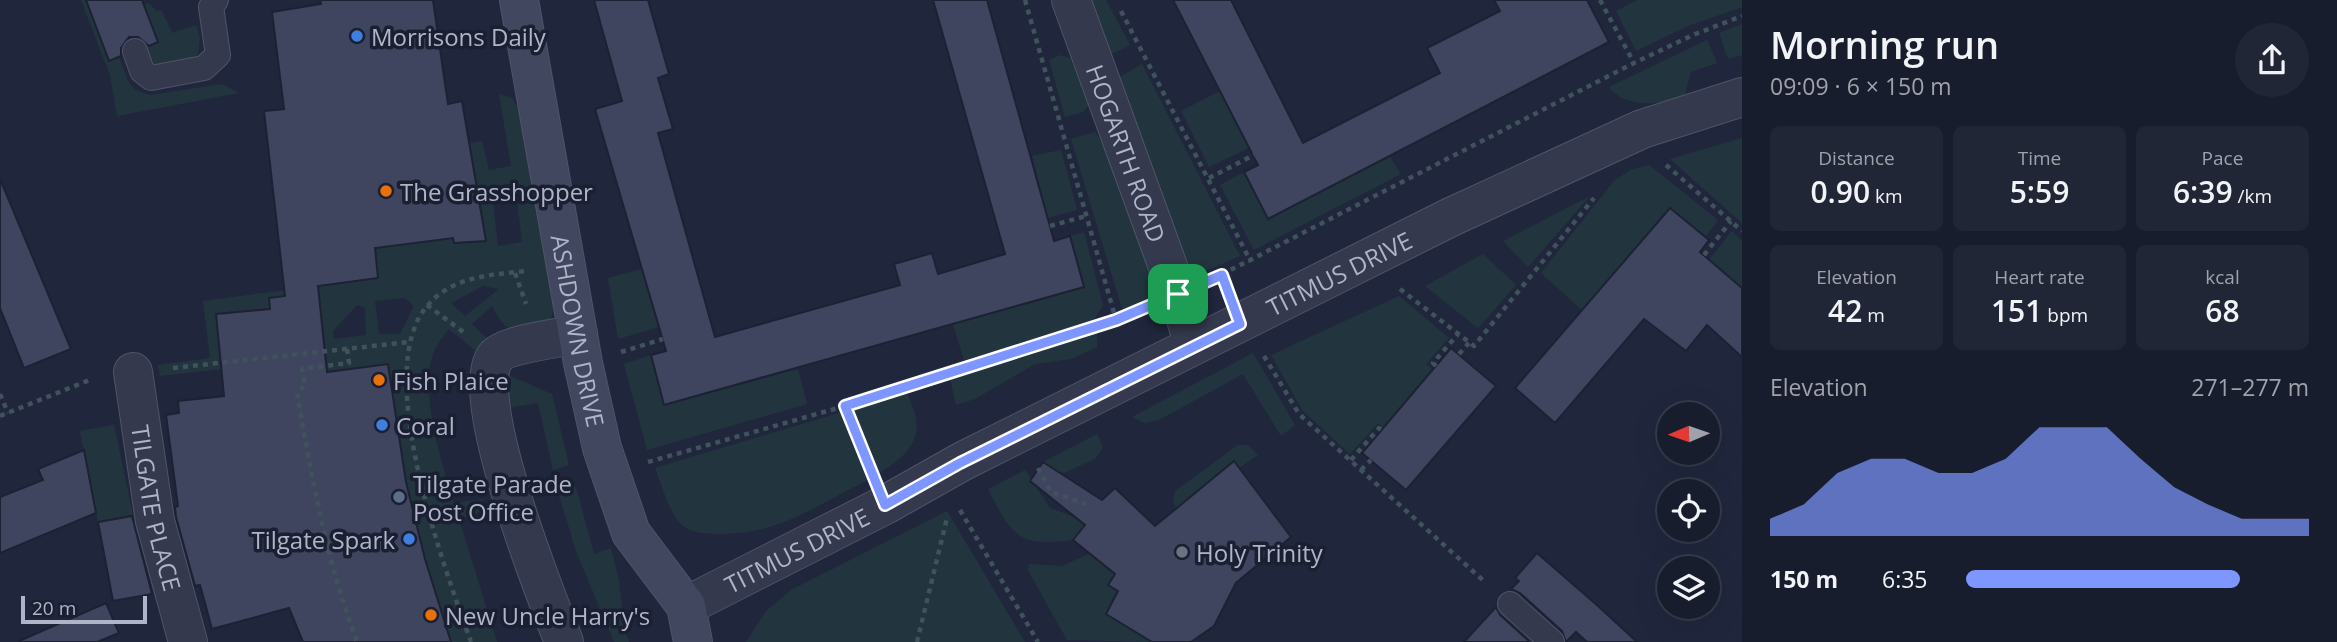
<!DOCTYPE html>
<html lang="en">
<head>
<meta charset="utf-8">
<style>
  body { margin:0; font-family:"Open Sans",sans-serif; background:#212636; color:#f1f3f6; height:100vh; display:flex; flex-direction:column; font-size:26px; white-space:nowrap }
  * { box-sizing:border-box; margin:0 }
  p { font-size:23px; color:#9fa2aa }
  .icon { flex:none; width:38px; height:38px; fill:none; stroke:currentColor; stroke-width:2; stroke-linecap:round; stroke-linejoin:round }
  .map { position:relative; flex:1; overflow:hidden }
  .details { display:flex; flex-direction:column; background:#181d2e; width:595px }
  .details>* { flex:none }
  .needle { width:46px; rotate:268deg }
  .tools { position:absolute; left:1657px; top:402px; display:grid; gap:14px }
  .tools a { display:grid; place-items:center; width:63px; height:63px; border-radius:50%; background:#181d2e; box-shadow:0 7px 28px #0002,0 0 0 2px #363b4a; font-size:35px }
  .scale { position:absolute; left:21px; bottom:18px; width:126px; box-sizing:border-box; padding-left:7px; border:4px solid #afb4c9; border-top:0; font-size:19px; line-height:24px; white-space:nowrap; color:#afb4c9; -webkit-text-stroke:5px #1a1f31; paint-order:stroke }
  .pin { position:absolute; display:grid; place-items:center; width:60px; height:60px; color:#fff; margin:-30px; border-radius:14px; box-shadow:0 4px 10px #0006 }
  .round { display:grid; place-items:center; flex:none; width:74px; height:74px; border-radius:37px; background:#212636 }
  .headline { display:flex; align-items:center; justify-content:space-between; height:119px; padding:0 28px }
  h1 { font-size:38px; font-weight:600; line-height:52px }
  .stats { display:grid; grid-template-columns:repeat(3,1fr); gap:10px; height:119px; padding:7px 28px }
  .stats div { display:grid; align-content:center; border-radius:10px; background:#212636; text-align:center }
  .stats b { font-size:30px; font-weight:600 }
  .stats small { font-size:19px; font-weight:400 }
  .stats p { font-size:19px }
  .chart { height:196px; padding:14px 28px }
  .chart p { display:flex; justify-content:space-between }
  .chart svg { width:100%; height:126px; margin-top:7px; fill:#7e96ff; opacity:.7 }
  ul { padding:0 28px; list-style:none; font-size:23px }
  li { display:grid; grid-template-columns:112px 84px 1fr; align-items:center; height:52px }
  li i { height:18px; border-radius:9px; background:#7e96ff }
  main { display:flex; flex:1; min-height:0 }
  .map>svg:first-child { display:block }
  .green { fill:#22353e; fill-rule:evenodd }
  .building { fill:#3f455f; stroke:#1c2134; stroke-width:2 }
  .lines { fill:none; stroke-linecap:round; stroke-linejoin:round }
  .lane-casing { stroke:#4f5468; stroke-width:26 }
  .street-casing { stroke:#4f5468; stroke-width:40 }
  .secondary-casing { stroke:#4f5468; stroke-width:40 }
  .path { stroke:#40525b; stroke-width:4.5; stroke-dasharray:5 5; stroke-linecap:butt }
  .lane { stroke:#34394d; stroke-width:24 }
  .street { stroke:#34394d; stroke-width:38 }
  .secondary { stroke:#424760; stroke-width:38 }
  .route-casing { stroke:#fff; stroke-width:14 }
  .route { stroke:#7e96ff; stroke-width:9 }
  .shop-dot { fill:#3f7fe0; stroke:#1a1f31; stroke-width:2.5 }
  .food-dot { fill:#e8710a; stroke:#1a1f31; stroke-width:2.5 }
  .service-dot { fill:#5c6f8a; stroke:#1a1f31; stroke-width:2.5 }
  .worship-dot { fill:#6b7280; stroke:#1a1f31; stroke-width:2.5 }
  .labels { text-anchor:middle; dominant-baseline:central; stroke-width:7; stroke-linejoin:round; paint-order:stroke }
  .poi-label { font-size:24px; fill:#afb4c9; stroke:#1a1f31; text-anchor:start }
  .street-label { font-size:24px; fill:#afb4c9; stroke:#1a1f31 }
</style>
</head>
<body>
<main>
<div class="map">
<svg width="1742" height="642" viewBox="0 0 1742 642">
  <rect width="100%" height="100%" fill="#20273d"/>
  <g class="green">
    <polygon points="81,0 86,0 108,61 119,57 128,81 135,90 150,95 222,84 239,93 117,116 110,75"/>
    <polygon points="1084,0 1106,0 1130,45 1108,56"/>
    <polygon points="1637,0 1742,0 1742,7 1688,26 1636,51 1616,11"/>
    <polygon points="149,3 156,11 162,11 172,33 196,25 200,38 198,55 190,60 155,66 145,47 158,41 144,5"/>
    <polygon points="1742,24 1742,55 1728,59 1719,33"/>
    <path d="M1707,40l10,23 -26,9 -8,28c-25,3 -57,9 -74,-13z"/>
    <polygon points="1060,55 1070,58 1089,105 1083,112 1065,117 1049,60"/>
    <polygon points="1142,64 1240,256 1194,276 1117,89 1118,78"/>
    <polygon points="1220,91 1249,148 1209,167 1181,111"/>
    <path d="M499,94l13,4 11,18 32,187 -4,16c-11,6 -32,18 -45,7 -6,-4 -10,-14 -14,-20l-20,18 16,15 -11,13 -28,-23c-4,6 -10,12 -13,18 -20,40 6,116 18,156l29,-4 2,11 -26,9 38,123h-45c-36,-88 -51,-184 -64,-278l-98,12 -22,-12 -108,12 -2,-11 52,-7 -7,-57 175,-23 -3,-30 78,-10 1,5 32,-2 -16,-98 12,-2 7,29 22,-4zM515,183l7,59 -24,4 -7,-59zM483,286l16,3 -34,27 -14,-13zM318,293l6,53 -49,5 -6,-53zM405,298l9,8 -14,28h-21l-4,-33zM357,305l8,3 1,27 -32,4 -1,-8z"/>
    <polygon points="1095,132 1103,144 1158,296 1122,309 1071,139"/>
    <polygon points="1742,138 1742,223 1670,159"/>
    <polygon points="1061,150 1077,210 1048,218 1032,156"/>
    <polygon points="1390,157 1401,174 1254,250 1220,185 1244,172 1269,219"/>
    <polygon points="1649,165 1718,220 1705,237 1670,208 1583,311 1541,273 1614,181 1630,170"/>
    <polygon points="1590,196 1528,267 1503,241"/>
    <polygon points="1732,231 1742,241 1742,288 1709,260"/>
    <polygon points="1084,232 1103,305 1093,322 964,360 953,325 1084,287 1070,236"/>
    <polygon points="1483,254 1516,285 1478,328 1425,286"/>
    <polygon points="642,269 659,327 618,339 608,278"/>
    <polygon points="1399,296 1449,338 1426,364 1433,370 1384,427 1378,423 1350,454 1303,411 1271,355"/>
    <polygon points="1097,332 1097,347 1071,359 1035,364 975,399 956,405 950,378"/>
    <polygon points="1253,353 1295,425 1281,436 1243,374 1159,420 1145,423 1132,417"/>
    <polygon points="651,355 665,405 798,369 807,404 647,450 624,364"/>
    <polygon points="501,372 552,394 569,465 553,470 538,403 498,409"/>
    <path d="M906,392c22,42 8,60 -29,82l-25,-65z"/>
    <path d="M842,412l26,68c-52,25 -89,55 -149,54 -11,0 -27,-1 -36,-8 -13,-10 -22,-43 -28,-58z"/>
    <polygon points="114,425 133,515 98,522 80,431"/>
    <polygon points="1097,434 1103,447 1095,459 1064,473 1051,469 1043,462"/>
    <polygon points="1238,445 1248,445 1258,455 1239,468 1234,461 1176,509 1173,500 1175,491"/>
    <path d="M1025,470l25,38 25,9 10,8 -12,15c-57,7 -61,-5 -85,-51z"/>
    <polygon points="576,487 594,554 611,548 619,580 624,628 629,642 614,642 576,551 558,492"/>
    <polygon points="947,511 1025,642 746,642 766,611 791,590"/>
    <polygon points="1091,553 1115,574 1108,585 1118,591 1152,642 1067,640 1028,570 1029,564 1062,566"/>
  </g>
  <g class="building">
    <polygon points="86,0 142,0 158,42 149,46 138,37 129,37 121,48 121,56 109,61"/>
    <polygon points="320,0 433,0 448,104 462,101 486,241 454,243 453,238 375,248 378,278 318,286 327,372 388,364 406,482 425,559 451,642 303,642 289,608 212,629 200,585 195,586 176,517 175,507 178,506 166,415 179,413 178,401 224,396 216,314 270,309 269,298 285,296 264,111 284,109 272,12 321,4"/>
    <polygon points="594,0 648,0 669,74 658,78 673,129 658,133 715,337 900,285 894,264 932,253 938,274 1005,254 933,0 987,0 1054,241 1070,236 1084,287 664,405 651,355 666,351 595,109 622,101"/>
    <polygon points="1173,0 1231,0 1303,143 1440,73 1427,48 1500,11 1494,0 1587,0 1609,42 1268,219 1244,172 1258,165"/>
    <polygon points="0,179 71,349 24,368 0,308"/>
    <polygon points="1670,208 1709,240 1700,252 1742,288 1742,357 1707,325 1686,351 1644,319 1555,423 1515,388"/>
    <polygon points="1451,348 1496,386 1406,490 1362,453"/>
    <polygon points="84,450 96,513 0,553 0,497 43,480 38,469"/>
    <polygon points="1234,461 1291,537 1236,583 1214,626 1191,642 1152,642 1106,614 1118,591 1108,585 1115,574 1073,540 1085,525 1030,481 1043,462 1102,500 1115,488 1155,526"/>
    <polygon points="132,516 152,594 113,601 98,522"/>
    <polygon points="1537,553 1598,606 1637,642 1587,642 1576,632 1566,642 1562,631 1520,593 1511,589 1519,581 1515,578"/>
    <polygon points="106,603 119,633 97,642 17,642"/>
    <polygon points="1496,607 1500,615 1530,642 1464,642"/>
  </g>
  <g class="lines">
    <defs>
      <g id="lane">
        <polyline points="135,51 142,71 151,78 204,68 218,55 211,7 216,0"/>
        <polyline points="1510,604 1552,642"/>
      </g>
      <g id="street">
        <path id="s1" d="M1071,0l107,294 16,51"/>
        <path id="s2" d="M133,372l22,149 33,121"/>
        <path id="s3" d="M686,606l199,-101 78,-44 488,-244 191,-88 100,-32"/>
        <path d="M564,642c-18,-46 -99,-249 -68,-286 11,-12 64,-18 82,-22"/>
      </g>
      <g id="secondary">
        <path id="s4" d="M519,0l64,363 19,85 29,85 55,73 7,36"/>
      </g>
    </defs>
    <use href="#lane" class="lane-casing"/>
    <use href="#street" class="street-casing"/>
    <use href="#secondary" class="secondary-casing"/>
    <g class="path">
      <polyline points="1025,0 1116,320"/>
      <polyline points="1600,0 1634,63"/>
      <polyline points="1121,11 1251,262"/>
      <polyline points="1666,165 1742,231"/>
      <polyline points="1209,178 1254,155"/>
      <polyline points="1050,226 1086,216"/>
      <polyline points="1704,255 1731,221"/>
      <polyline points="515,273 526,304"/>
      <polyline points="1213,279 1634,63 1693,35 1742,16"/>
      <polyline points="1400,289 1474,346 1594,198"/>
      <polyline points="427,305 466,334"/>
      <path d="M347,349l2,14 -47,6 3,17 -8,6c14,84 30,170 60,250"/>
      <polyline points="621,352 663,339"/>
      <polyline points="1459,354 1469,343"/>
      <polyline points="1264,356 1299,414 1486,583"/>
      <polyline points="1436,366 1433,363 1458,334"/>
      <polyline points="173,368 409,342"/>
      <polyline points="0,394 8,413"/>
      <polyline points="845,406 870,467"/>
      <polyline points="0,416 92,379"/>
      <polyline points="1351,460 1379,428 1382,430"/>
      <polyline points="648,462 845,406 1141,309"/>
      <polyline points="1038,468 1051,492 1085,504"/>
      <polyline points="1361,470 1371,460"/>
      <polyline points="551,484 569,478"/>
      <polyline points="960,510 1038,642"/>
      <polyline points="430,518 472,508"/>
      <path d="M471,642c-26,-73 -101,-273 -43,-337 25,-29 63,-30 98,-34"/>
      <polyline points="917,642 947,518"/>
    </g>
    <use href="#lane" class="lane"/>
    <use href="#street" class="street"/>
    <use href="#secondary" class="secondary"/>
  </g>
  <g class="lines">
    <defs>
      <polygon id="route" points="1222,275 1240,324 960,463 885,505 845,406 1116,320"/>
    </defs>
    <use href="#route" class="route-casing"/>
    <use href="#route" class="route"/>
  </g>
  <g class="shop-dot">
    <circle cx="357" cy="36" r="7"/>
    <circle cx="382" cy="425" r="7"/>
    <circle cx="409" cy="539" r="7"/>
  </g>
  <g class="food-dot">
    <circle cx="386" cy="191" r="7"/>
    <circle cx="379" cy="380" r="7"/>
    <circle cx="431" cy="615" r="7"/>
  </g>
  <circle class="service-dot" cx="399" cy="497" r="7"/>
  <circle class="worship-dot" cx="1182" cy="552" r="7"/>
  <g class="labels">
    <g class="poi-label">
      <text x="371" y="36">Morrisons Daily</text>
      <text x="400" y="191">The Grasshopper</text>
      <text x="393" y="380">Fish Plaice</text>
      <text x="396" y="425">Coral</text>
      <text x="413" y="483">Tilgate Parade<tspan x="413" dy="28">Post Office</tspan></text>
      <text x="395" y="539" text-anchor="end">Tilgate Spark</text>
      <text x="1196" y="552">Holy Trinity</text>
      <text x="445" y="615">New Uncle Harry's</text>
    </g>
    <g class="street-label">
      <text stroke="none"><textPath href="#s1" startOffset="163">HOGARTH ROAD</textPath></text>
      <text stroke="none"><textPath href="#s3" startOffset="733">TITMUS DRIVE</textPath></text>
      <text stroke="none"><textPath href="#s4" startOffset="336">ASHDOWN DRIVE</textPath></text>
      <text stroke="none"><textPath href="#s2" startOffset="138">TILGATE PLACE</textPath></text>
      <text stroke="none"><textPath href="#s3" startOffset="124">TITMUS DRIVE</textPath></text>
    </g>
  </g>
</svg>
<div class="tools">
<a><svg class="needle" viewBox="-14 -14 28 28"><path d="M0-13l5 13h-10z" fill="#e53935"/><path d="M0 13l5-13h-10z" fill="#9fa2aa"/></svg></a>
<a><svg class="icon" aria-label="locate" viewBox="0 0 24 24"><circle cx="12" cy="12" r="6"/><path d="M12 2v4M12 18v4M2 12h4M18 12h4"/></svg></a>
<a><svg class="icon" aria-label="layers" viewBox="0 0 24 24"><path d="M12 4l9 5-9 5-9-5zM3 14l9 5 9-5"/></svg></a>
</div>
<div class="scale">20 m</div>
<div class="pin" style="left:1178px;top:294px;background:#1e9e55"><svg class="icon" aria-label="arrive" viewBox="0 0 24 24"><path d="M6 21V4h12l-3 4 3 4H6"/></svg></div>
</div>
<section class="details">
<div class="headline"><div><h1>Morning run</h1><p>09:09 · 6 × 150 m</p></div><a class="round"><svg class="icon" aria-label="share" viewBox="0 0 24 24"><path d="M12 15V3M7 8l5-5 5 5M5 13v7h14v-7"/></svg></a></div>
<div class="stats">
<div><p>Distance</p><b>0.90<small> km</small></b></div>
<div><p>Time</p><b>5:59</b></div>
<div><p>Pace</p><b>6:39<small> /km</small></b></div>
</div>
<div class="stats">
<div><p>Elevation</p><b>42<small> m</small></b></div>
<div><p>Heart rate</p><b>151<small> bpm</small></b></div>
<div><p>kcal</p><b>68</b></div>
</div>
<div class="chart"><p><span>Elevation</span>271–277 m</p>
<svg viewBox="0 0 160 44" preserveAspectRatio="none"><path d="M0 44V38L10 33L20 22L30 17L40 17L50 22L60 22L70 17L80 6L90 6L100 6L110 17L120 27L130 33L140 38L150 38L160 38V44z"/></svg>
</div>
<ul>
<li><b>150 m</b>6:35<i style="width:80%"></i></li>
</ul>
</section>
</main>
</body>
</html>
